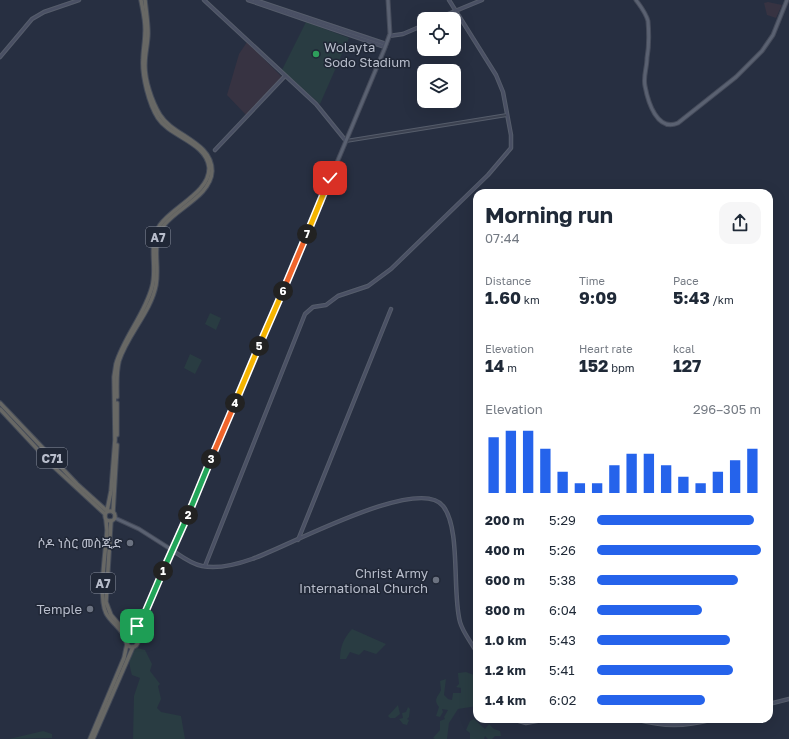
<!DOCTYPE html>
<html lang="en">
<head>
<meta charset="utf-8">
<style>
  body { margin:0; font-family:"Golos Text","Noto Sans Ethiopic",sans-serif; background:#f6f6f7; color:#1f2937; height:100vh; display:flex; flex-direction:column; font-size:15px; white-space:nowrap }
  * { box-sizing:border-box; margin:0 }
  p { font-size:13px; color:#747a83 }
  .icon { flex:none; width:22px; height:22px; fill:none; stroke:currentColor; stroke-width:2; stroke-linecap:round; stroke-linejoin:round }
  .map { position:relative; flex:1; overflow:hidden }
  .side { position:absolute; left:473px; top:189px; width:300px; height:534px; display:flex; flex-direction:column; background:#fff; border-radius:12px; box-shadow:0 4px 16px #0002 }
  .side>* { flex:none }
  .buttons { position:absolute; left:417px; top:12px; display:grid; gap:8px }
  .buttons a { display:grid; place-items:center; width:44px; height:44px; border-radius:8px; background:#fff; box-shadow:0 4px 16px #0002; font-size:20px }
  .pin { position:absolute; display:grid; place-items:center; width:34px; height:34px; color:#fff; margin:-17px; border-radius:8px; box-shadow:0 2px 6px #0006 }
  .km { position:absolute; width:20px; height:20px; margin:-10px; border-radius:50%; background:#222; color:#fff; font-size:11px; line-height:20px; text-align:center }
  .round { display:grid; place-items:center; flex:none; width:42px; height:42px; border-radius:12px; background:#f6f6f7 }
  .summary { display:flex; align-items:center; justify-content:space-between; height:68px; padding:0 12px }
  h1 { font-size:22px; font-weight:700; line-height:30px }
  .figures { display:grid; grid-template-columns:repeat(3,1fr); gap:6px; height:68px; padding:4px 12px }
  .figures div { display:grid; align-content:center }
  .figures b { font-size:17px; font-weight:700 }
  .figures small { font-size:11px; font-weight:400 }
  .figures p { font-size:11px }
  .chart { height:112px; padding:8px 12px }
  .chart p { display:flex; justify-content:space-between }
  .chart svg { width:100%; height:72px; margin-top:4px; stroke:#2563eb; stroke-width:6 }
  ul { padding:0 12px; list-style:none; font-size:13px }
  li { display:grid; grid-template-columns:64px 48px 1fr; align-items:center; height:30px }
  li i { height:10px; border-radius:5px; background:#2563eb }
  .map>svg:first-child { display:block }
  .medical { fill:#373342 }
  .green { fill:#293c42 }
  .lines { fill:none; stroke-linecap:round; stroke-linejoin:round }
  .tertiary-casing { stroke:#565d6b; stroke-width:4 }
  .secondary-casing { stroke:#565d6b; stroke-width:4.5 }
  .primary-casing { stroke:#454b5a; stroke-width:5 }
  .trunk-casing { stroke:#434a58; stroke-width:5.5 }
  .tertiary { stroke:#3c4251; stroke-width:2 }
  .secondary { stroke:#4a5064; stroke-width:2.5 }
  .primary { stroke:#5a6171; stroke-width:3 }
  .trunk { stroke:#686865; stroke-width:3.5 }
  .split-1-casing { stroke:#fff; stroke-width:8 }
  .split-2-casing { stroke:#fff; stroke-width:8 }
  .split-3-casing { stroke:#fff; stroke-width:8 }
  .split-4-casing { stroke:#fff; stroke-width:8 }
  .split-5-casing { stroke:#fff; stroke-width:8 }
  .split-6-casing { stroke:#fff; stroke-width:8 }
  .split-7-casing { stroke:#fff; stroke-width:8 }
  .split-8-casing { stroke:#fff; stroke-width:8 }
  .split-1 { stroke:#22a559; stroke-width:5 }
  .split-2 { stroke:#22a559; stroke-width:5 }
  .split-3 { stroke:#22a559; stroke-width:5 }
  .split-4 { stroke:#f0652b; stroke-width:5 }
  .split-5 { stroke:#f5b400; stroke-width:5 }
  .split-6 { stroke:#f5b400; stroke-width:5 }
  .split-7 { stroke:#f0652b; stroke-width:5 }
  .split-8 { stroke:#f5b400; stroke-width:5 }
  .leisure-dot { fill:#2e9e5b; stroke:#202736; stroke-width:1.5 }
  .worship-dot { fill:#6b7280; stroke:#202736; stroke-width:1.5 }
  .labels { text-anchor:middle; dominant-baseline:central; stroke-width:3; stroke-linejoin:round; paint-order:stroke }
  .shield { fill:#202736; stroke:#8a909e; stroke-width:1 }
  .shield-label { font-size:12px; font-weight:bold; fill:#b8bdcb }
  .poi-label { font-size:13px; fill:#b8bdcb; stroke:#202736; text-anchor:end }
</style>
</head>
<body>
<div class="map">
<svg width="789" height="739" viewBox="0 0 789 739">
  <rect width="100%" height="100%" fill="#272f41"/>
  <g class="medical">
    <polygon points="768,2 782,5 776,18 767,15 764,3"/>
    <polygon points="247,42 282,77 247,116 227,95 239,54"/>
  </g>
  <g class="green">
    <polygon points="306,22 349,38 320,104 282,70"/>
    <polygon points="210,313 221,318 216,330 205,324"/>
    <polygon points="190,354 202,360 195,374 184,368"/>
    <path d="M352,629l34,15 -10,10 -12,-4 -5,5 -9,-3 -4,7h-6c0,-13 4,-21 12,-30z"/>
    <path d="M137,648l8,2 7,14 -2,7 10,13 -2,2 3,13 -4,9 4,4 20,4 4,23h-52l1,-43 6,-18 -8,-3c-3,-12 -5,-19 5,-27z"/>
    <path d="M466,672l8,3 3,3v12l-3,1 3,8v7l-19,3 -9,14 -2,16h-12l-2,-1 7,-8v-9l5,-2 -1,-2 4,-7 -6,-1 1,3 -3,5 -4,-1 3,-9c-6,-8 -1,-10 2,-17l-1,-9 6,-2 -2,16 4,4 4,1 1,-7h8v-5l-5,-1 3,-3 -1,-11z"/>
    <polygon points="398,705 400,714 395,718 390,718 388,716"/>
    <polygon points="408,707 410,709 409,717 407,719 409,720 407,725 403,724 399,719 403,718 402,713 406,712"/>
    <polygon points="474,719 485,729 489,724 494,729 500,731 501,736 495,736 492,739 488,739 485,736 484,739 468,739 470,739 470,733 466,730 470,721"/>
    <polygon points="43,731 52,734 52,738 9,739"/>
  </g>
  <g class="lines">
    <defs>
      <polyline id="tertiary" points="346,141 507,115"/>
      <g id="secondary">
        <polyline points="204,0 316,104 346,141"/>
        <polyline points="248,0 385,47"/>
        <polyline points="255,0 386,44"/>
        <polyline points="436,19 482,0"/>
        <polyline points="389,36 403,34 424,25"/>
        <polyline points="0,57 32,19 44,12 79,0"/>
        <polyline points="215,150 285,76"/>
        <polyline points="298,540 391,309"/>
        <path d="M172,550c9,6 19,14 30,16 15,3 36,-2 50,-7 33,-11 167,-85 191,-53 18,22 9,87 17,116 3,11 12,21 17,31"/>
        <polyline points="205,566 305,314 313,307 326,305 338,296 368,286 391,269 488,175 511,148 511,135 503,92 496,75 449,0"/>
        <polyline points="769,704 789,699"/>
        <polyline points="512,719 526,723 547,719"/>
        <path d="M635,719c30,8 48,8 79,0"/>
      </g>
      <g id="primary">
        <path d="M636,0c5,7 10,13 12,21 1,12 1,26 -1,37 0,10 -4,18 -2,28 3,16 12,46 33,37l58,-46 26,-26 11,-16 14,-35"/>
        <polyline points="115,518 139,529 172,550"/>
        <polyline points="132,635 143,615"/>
        <polyline points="137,637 156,585 290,275 384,50 390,34 388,0"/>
      </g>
      <g id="trunk">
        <path d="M117,397c0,-12 -1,-24 2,-36 8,-26 32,-49 37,-76 4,-22 -6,-42 9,-61 14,-17 46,-29 47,-53 0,-29 -39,-35 -52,-56 -8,-13 -16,-36 -15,-52 0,-10 3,-20 3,-30 0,-11 -2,-22 -3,-33"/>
        <path d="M0,403l77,81 30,27 4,-20 4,-51 -1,-63 2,-13c8,-27 29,-50 36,-77 6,-20 -5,-42 8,-62 12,-18 51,-33 49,-58 -3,-25 -39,-30 -51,-49 -9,-14 -16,-42 -15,-58 0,-9 2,-18 2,-27 1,-11 -2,-22 -4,-33"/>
        <polyline points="117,403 117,435"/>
        <polyline points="0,409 54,467 105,514"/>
        <circle cx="110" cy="516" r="5"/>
        <polyline points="113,512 117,445"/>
        <path d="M106,520l1,10c-1,20 -9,67 -1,83 5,10 16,15 20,27"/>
        <polyline points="111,521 106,602 111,615 129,636"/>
        <circle cx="132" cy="641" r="6"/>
        <polyline points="90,739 124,658 127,644"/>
        <polyline points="93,739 133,647"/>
      </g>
    </defs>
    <use href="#tertiary" class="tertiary-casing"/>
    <use href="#secondary" class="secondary-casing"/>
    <use href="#primary" class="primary-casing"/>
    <use href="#trunk" class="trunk-casing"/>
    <use href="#tertiary" class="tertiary"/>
    <use href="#secondary" class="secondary"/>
    <use href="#primary" class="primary"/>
    <use href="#trunk" class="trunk"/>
  </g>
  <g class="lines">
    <defs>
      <polyline id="split-1" points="137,626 145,613 163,571"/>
      <polyline id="split-2" points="163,571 188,515"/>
      <polyline id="split-3" points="188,515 211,459"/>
      <polyline id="split-4" points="211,459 235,403"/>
      <polyline id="split-5" points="235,403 259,346"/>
      <polyline id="split-6" points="259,346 283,291"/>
      <polyline id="split-7" points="283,291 307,234"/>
      <polyline id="split-8" points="307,234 330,178"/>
    </defs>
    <use href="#split-1" class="split-1-casing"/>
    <use href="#split-2" class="split-2-casing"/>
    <use href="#split-3" class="split-3-casing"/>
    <use href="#split-4" class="split-4-casing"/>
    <use href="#split-5" class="split-5-casing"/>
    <use href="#split-6" class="split-6-casing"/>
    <use href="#split-7" class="split-7-casing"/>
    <use href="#split-8" class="split-8-casing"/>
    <use href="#split-1" class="split-1"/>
    <use href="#split-2" class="split-2"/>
    <use href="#split-3" class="split-3"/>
    <use href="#split-4" class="split-4"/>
    <use href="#split-5" class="split-5"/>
    <use href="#split-6" class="split-6"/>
    <use href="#split-7" class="split-7"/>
    <use href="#split-8" class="split-8"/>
  </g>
  <circle class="leisure-dot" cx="316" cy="54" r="4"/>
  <g class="worship-dot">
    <circle cx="130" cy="543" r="4"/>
    <circle cx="436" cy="580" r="4"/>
    <circle cx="90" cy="609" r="4"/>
  </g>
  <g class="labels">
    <g class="shield">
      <rect x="146" y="227" width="24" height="20" rx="3"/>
      <rect x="37" y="448" width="30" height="20" rx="3"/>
      <rect x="91" y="573" width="24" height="20" rx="3"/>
    </g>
    <g class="shield-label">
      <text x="158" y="237">A7</text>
      <text x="52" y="458">C71</text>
      <text x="103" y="583">A7</text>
    </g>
    <g class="poi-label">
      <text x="324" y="47" text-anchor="start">Wolayta<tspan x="324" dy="15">Sodo Stadium</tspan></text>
      <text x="122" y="543">ሶዶ ነስር መስጂድ</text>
      <text x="428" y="573">Christ Army<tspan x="428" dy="15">International Church</tspan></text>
      <text x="82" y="609">Temple</text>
    </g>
  </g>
</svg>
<div class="buttons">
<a><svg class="icon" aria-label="locate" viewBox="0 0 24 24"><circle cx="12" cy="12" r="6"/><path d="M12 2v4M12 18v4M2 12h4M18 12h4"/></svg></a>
<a><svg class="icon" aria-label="layers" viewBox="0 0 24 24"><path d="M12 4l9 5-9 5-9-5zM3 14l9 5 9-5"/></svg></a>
</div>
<div class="pin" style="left:137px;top:626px;background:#1e9e55"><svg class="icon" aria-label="arrive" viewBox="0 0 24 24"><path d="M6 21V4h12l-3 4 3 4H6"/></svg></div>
<div class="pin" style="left:330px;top:178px;background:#d93025"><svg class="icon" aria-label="check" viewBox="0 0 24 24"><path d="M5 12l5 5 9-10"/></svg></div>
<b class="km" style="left:163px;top:571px">1</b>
<b class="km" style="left:188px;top:515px">2</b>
<b class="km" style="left:211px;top:459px">3</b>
<b class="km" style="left:235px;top:403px">4</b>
<b class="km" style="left:259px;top:346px">5</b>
<b class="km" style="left:283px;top:291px">6</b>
<b class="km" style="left:307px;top:234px">7</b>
<section class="side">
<div class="summary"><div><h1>Morning run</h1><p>07:44</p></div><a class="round"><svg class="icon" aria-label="share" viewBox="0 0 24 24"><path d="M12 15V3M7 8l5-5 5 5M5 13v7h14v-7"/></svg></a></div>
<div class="figures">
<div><p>Distance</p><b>1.60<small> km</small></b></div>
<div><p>Time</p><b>9:09</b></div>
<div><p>Pace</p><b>5:43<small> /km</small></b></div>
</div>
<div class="figures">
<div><p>Elevation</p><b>14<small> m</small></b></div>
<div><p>Heart rate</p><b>152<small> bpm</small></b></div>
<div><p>kcal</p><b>127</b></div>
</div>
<div class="chart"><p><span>Elevation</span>296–305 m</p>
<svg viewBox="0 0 160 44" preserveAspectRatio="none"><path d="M5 44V10M15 44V6M25 44V6M35 44V17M45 44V31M55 44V38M65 44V38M75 44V27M85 44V20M95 44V20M105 44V27M115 44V34M125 44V38M135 44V31M145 44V24M155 44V17"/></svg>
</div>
<ul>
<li><b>200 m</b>5:29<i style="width:96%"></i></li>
<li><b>400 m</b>5:26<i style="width:100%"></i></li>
<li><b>600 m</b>5:38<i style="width:86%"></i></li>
<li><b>800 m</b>6:04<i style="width:64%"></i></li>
<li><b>1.0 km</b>5:43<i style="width:81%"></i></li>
<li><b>1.2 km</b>5:41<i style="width:83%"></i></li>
<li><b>1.4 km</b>6:02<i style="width:66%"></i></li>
</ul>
</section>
</div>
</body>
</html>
